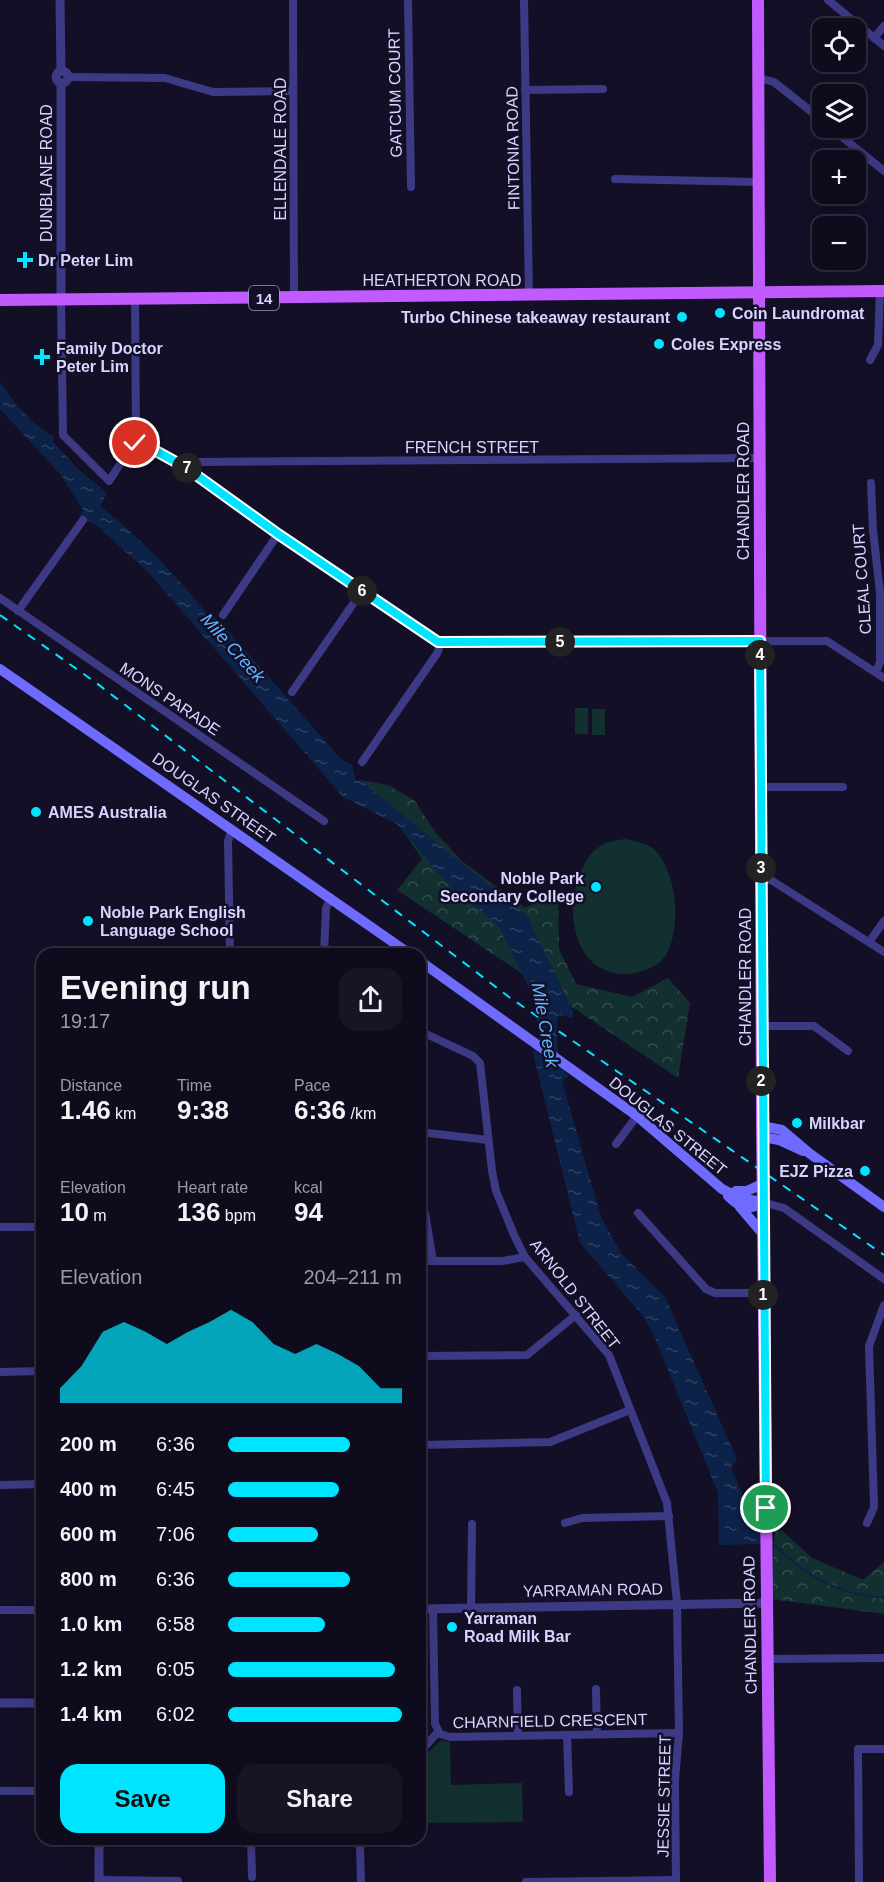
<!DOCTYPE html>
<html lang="en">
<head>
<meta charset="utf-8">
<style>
  body { margin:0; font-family:Arial,sans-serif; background:#171425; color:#f1f3f6; height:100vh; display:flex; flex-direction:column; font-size:22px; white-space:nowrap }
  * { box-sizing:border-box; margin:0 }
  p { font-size:20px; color:#9b9ba3 }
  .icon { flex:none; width:33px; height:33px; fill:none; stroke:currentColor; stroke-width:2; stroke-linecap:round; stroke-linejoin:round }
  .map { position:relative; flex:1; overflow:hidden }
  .drawer { position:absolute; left:36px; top:948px; width:390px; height:897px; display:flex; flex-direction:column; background:#0e0b1c; border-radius:18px; box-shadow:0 6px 24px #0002,0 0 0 2px #2e2b3b }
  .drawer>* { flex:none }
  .tools { position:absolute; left:812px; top:18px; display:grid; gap:12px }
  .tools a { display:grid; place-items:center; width:54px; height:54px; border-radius:12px; background:#0e0b1c; box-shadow:0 6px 24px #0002,0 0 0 2px #2e2b3b; font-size:30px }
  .pin { position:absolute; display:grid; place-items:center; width:51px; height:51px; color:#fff; margin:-26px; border:3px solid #fff; border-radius:50%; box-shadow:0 2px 6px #0007 }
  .km { position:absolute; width:30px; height:30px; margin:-15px; border-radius:50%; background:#222; color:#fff; font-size:16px; line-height:30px; text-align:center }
  .round { display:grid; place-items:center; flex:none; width:63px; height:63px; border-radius:18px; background:#171425 }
  .overview { display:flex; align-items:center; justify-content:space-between; height:102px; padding:0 24px }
  h1 { font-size:33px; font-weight:700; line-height:45px }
  .figures { display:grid; grid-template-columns:repeat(3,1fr); gap:9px; height:102px; padding:6px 24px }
  .figures div { display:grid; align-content:center }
  .figures b { font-size:26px; font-weight:700 }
  .figures small { font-size:16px; font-weight:400 }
  .figures p { font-size:16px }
  .chart { height:168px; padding:12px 24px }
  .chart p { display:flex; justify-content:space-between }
  .chart svg { width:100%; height:108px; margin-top:6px; fill:#00e5ff; opacity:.7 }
  .primary-button { display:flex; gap:12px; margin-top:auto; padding:12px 24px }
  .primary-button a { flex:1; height:69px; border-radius:18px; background:#00e5ff; color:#111; font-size:24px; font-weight:700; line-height:69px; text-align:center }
  .primary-button a+a { background:#171425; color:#f1f3f6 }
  ul { padding:0 24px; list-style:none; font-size:20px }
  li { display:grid; grid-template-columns:96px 72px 1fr; align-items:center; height:45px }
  li i { height:15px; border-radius:8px; background:#00e5ff }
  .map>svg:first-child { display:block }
  .green { fill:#12302f }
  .forest { fill:url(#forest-crowns) }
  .water { fill:url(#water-ripples) }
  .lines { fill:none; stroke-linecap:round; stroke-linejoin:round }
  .stream { stroke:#0c2248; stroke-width:2 }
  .minor { stroke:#3d3a85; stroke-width:8 }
  .tertiary { stroke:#3d3a85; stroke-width:9 }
  .secondary { stroke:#6f6bff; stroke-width:10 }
  .primary { stroke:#c25bff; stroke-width:12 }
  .rail { stroke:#00e5ff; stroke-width:2; stroke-dasharray:9 8; stroke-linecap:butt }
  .route-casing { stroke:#fff; stroke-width:12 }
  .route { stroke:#00e5ff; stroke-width:8 }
  .poi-dot { fill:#00e5ff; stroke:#130f26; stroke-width:2 }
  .labels { text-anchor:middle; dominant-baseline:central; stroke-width:5; stroke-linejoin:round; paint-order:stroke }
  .shield { fill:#130f26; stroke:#9e99be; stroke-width:1.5 }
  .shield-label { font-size:15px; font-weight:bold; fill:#d9d4ff }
  .street-label { font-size:16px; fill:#d9d4ff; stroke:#130f26 }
  .poi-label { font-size:16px; font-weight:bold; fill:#d9d4ff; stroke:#130f26; text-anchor:start }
  .water-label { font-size:18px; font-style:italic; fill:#62b6ff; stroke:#130f26 }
</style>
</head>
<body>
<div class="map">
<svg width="884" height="1882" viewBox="0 0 884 1882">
  <defs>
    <pattern id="forest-crowns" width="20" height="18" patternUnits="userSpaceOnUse" patternTransform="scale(1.5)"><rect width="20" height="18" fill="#12302f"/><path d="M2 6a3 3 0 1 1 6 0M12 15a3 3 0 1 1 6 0" fill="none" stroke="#344d4e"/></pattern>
    <pattern id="water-ripples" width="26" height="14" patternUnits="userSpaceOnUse" patternTransform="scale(1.5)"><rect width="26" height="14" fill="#0c2248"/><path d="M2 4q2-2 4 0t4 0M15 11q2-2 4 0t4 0" fill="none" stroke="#2f4163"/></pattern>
  </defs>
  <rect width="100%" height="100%" fill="#130f26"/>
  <g class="green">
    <rect x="575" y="708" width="13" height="26"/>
    <rect x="592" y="709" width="13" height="26"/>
    <path d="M625,839c10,2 22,4 30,11 22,23 27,77 11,105 -7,11 -19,15 -31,18 -35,6 -57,-17 -61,-51 -4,-21 5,-63 25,-75 7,-5 17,-7 26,-8z"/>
    <polygon points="441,1740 450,1742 451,1785 522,1783 523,1822 420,1823 420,1760"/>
  </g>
  <g class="forest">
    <polygon points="360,780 388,785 414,800 436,833 462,861 525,908 558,891 559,949 576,984 632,997 668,978 690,1003 678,1078 397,890 422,859 398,824 357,782"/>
    <polygon points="775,1524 812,1558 863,1580 884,1562 884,1614 771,1599"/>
  </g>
  <path class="water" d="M0,382c15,21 31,42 54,55l-1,5 26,28 28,23 -7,13c42,33 76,70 110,111l3,-3 128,145 11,6 4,16 4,-1 167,136 46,95v7l-15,-3c-3,17 -2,49 11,61l-7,5 39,136 20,36 44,44 72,162 -6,8 11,27 18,23v27l-41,1 -1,-52 -65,-160 -11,-18 -62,-72 -48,-194 9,6 -7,-57 -36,-73 -46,-36 -55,-65 -54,-27 -194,-224 -53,-48 -17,-8 4,-7 -22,-35 -61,-66z"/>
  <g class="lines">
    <path class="stream" d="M772,1542c28,31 69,54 112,56"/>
    <g class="minor">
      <polyline points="293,0 294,298"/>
      <polyline points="408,0 411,187"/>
      <polyline points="524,0 529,296"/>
      <polyline points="828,0 884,46"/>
      <polyline points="874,38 884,26"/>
      <polyline points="68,77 165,78 213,92 293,91"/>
      <polyline points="759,78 774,82 822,120"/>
      <polyline points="525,90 603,89"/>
      <polyline points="831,128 884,171"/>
      <polyline points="615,179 758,182"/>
      <polyline points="61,299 63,435 109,481 136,440 135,298"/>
      <polyline points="870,360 878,345 880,291"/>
      <polyline points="136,440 185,467 278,534 438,642 821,641 827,641 884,678"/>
      <polyline points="185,467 195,462 759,458"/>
      <polyline points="871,483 873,530 880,593 880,662 876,672"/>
      <polyline points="0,598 324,821"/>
      <polyline points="18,611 83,520"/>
      <polyline points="223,615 278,534"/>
      <polyline points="292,692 362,591"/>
      <polyline points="362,762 438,652 440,643"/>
      <polyline points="760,787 843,787"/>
      <polyline points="761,880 771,880 884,952"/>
      <polyline points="869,942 884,921"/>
      <polyline points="230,954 228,841 232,829"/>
      <polyline points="324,954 326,908 331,898"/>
      <polyline points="761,1026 814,1026 848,1051"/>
      <polyline points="420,1031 473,1056 480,1063 492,1171 496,1191 514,1235 525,1257 609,1355 667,1503 677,1603 679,1733 675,1780 676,1882"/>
      <polyline points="420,1132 488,1140"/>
      <polyline points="616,1144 637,1116"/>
      <polyline points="762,1202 784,1208 884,1279"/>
      <polyline points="425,1213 433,1261"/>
      <polyline points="638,1213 706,1289 715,1293 763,1293"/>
      <polyline points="0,1227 42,1227"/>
      <polyline points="420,1261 502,1261 525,1257"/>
      <polyline points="420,1356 527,1355 576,1315"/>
      <polyline points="0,1372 42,1371"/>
      <polyline points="420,1445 550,1442 630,1410"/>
      <polyline points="0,1485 42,1484"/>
      <polyline points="565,1523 582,1518 669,1516"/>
      <polyline points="867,1523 874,1507 869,1346 884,1305"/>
      <polyline points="471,1608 472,1524"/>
      <polyline points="433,1609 435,1724 440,1734 450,1737 679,1733"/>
      <polyline points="0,1610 42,1610"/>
      <polyline points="767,1659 884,1658"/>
      <polyline points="596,1689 597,1734"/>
      <polyline points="517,1690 518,1736"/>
      <polyline points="567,1735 569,1792"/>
      <polyline points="420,1752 438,1732"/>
      <polyline points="0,1791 42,1791"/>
      <polyline points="251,1839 252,1877"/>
      <polyline points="354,1839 360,1846 361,1882"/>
      <polyline points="99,1880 178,1881"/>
      <polyline points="526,1882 676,1880"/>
      <polyline points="859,1882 858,1749 884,1749"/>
    </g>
    <g class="tertiary">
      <polyline points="60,0 61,70"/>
      <circle cx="62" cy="77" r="6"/>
      <polyline points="61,299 61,83"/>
      <polyline points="420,1609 766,1603"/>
      <polyline points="0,1703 42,1703"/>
      <polyline points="99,1839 99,1882"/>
    </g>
    <g class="secondary">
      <polyline points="0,669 410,954"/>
      <polyline points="420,961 637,1116 722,1189 739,1198 762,1202"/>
      <polyline points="762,1126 782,1130 809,1153 884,1207"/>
      <polyline points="762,1137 779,1140 803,1151"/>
      <polyline points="736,1191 747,1191 762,1184"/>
      <path d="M728,1196c11,11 21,16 34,6"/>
      <polyline points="740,1207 763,1234"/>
    </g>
    <g class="primary">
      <polyline points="758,0 762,1126 770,1882"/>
      <polyline points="0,300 884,291"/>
    </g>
    <polyline class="rail" points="0,615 95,682 509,997 884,1255"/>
  </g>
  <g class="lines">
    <defs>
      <polyline id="route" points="135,443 136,440 185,467 278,534 438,642 760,641 766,1508"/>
    </defs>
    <use href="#route" class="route-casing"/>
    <use href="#route" class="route"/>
  </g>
  <g class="poi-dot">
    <path d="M22 251h6v6h6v6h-6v6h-6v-6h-6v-6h6z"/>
    <circle cx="720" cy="313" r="6"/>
    <circle cx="682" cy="317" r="6"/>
    <circle cx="659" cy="344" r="6"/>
    <path d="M39 348h6v6h6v6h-6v6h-6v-6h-6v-6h6z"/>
    <circle cx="36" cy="812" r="6"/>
    <circle cx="596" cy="887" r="6"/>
    <circle cx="88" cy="921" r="6"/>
    <circle cx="797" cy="1123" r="6"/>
    <circle cx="865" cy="1171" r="6"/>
    <circle cx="452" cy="1627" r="6"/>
  </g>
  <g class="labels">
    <rect class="shield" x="249" y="286" width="30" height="24" rx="4.5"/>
    <g class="shield-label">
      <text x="264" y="298">14</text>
    </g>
    <g class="street-label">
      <text transform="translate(395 93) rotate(-91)">GATCUM COURT</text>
      <text transform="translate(513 148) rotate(-91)">FINTONIA ROAD</text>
      <text transform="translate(280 149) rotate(-90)">ELLENDALE ROAD</text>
      <text transform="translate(46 173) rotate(-90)">DUNBLANE ROAD</text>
      <text x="442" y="280">HEATHERTON ROAD</text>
      <text x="472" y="447">FRENCH STREET</text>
      <text transform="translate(743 491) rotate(-90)">CHANDLER ROAD</text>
      <text transform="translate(862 579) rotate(-94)">CLEAL COURT</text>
      <text transform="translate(170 699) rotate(34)">MONS PARADE</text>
      <text transform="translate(214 798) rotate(35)">DOUGLAS STREET</text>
      <text transform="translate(745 977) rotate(-90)">CHANDLER ROAD</text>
      <text transform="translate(668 1126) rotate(39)">DOUGLAS STREET</text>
      <text transform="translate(575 1294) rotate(52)">ARNOLD STREET</text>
      <text transform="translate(593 1590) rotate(-1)">YARRAMAN ROAD</text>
      <text transform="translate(750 1625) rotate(-91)">CHANDLER ROAD</text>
      <text transform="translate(550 1721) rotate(-1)">CHARNFIELD CRESCENT</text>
      <text transform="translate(664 1796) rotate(-89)">JESSIE STREET</text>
    </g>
    <g class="poi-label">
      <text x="38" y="260">Dr Peter Lim</text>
      <text x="732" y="313">Coin Laundromat</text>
      <text x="670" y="317" text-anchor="end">Turbo Chinese takeaway restaurant</text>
      <text x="671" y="344">Coles Express</text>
      <text x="56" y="348">Family Doctor<tspan x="56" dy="18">Peter Lim</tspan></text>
      <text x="48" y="812">AMES Australia</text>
      <text x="584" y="878" text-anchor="end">Noble Park<tspan x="584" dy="18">Secondary College</tspan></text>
      <text x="100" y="912">Noble Park English<tspan x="100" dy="18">Language School</tspan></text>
      <text x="809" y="1123">Milkbar</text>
      <text x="853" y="1171" text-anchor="end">EJZ Pizza</text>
      <text x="464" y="1618">Yarraman<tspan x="464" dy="18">Road Milk Bar</tspan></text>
    </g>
    <g class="water-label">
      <text transform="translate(233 648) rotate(48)">Mile Creek</text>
      <text transform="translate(545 1025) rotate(80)">Mile Creek</text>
    </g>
  </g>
</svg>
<div class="tools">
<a><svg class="icon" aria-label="locate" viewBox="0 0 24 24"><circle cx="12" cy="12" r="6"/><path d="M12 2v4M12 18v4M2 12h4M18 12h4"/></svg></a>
<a><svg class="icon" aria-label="layers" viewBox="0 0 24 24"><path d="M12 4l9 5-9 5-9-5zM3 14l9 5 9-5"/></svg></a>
<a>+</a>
<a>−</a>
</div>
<div class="pin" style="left:766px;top:1508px;background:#1e9e55"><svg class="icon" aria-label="arrive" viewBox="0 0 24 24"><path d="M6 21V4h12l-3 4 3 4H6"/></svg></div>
<div class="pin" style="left:135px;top:443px;background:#d93025"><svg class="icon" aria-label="check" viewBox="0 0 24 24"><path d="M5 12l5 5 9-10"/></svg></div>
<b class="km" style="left:763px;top:1295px">1</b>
<b class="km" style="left:761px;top:1081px">2</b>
<b class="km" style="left:761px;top:868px">3</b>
<b class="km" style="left:760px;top:655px">4</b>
<b class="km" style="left:560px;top:642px">5</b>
<b class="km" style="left:362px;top:591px">6</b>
<b class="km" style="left:187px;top:468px">7</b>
<section class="drawer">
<div class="overview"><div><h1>Evening run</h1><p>19:17</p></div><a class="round"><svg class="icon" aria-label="share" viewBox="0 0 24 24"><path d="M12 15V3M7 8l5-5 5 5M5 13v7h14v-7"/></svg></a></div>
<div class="figures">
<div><p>Distance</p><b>1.46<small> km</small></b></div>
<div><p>Time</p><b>9:38</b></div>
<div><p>Pace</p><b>6:36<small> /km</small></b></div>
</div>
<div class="figures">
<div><p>Elevation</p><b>10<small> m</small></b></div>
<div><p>Heart rate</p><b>136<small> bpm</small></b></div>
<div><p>kcal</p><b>94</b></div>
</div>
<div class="chart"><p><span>Elevation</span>204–211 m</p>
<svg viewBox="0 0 160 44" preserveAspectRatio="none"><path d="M0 44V38L10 29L20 15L30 11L40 15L50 20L60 15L70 11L80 6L90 11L100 20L110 24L120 20L130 24L140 29L150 38L160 38V44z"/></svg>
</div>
<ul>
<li><b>200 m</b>6:36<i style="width:70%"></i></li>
<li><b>400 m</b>6:45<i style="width:64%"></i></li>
<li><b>600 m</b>7:06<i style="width:52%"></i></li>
<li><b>800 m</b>6:36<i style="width:70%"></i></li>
<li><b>1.0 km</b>6:58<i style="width:56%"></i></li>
<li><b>1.2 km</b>6:05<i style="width:96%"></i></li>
<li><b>1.4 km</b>6:02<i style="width:100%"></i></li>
</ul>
<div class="primary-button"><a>Save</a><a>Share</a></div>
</section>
</div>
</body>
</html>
